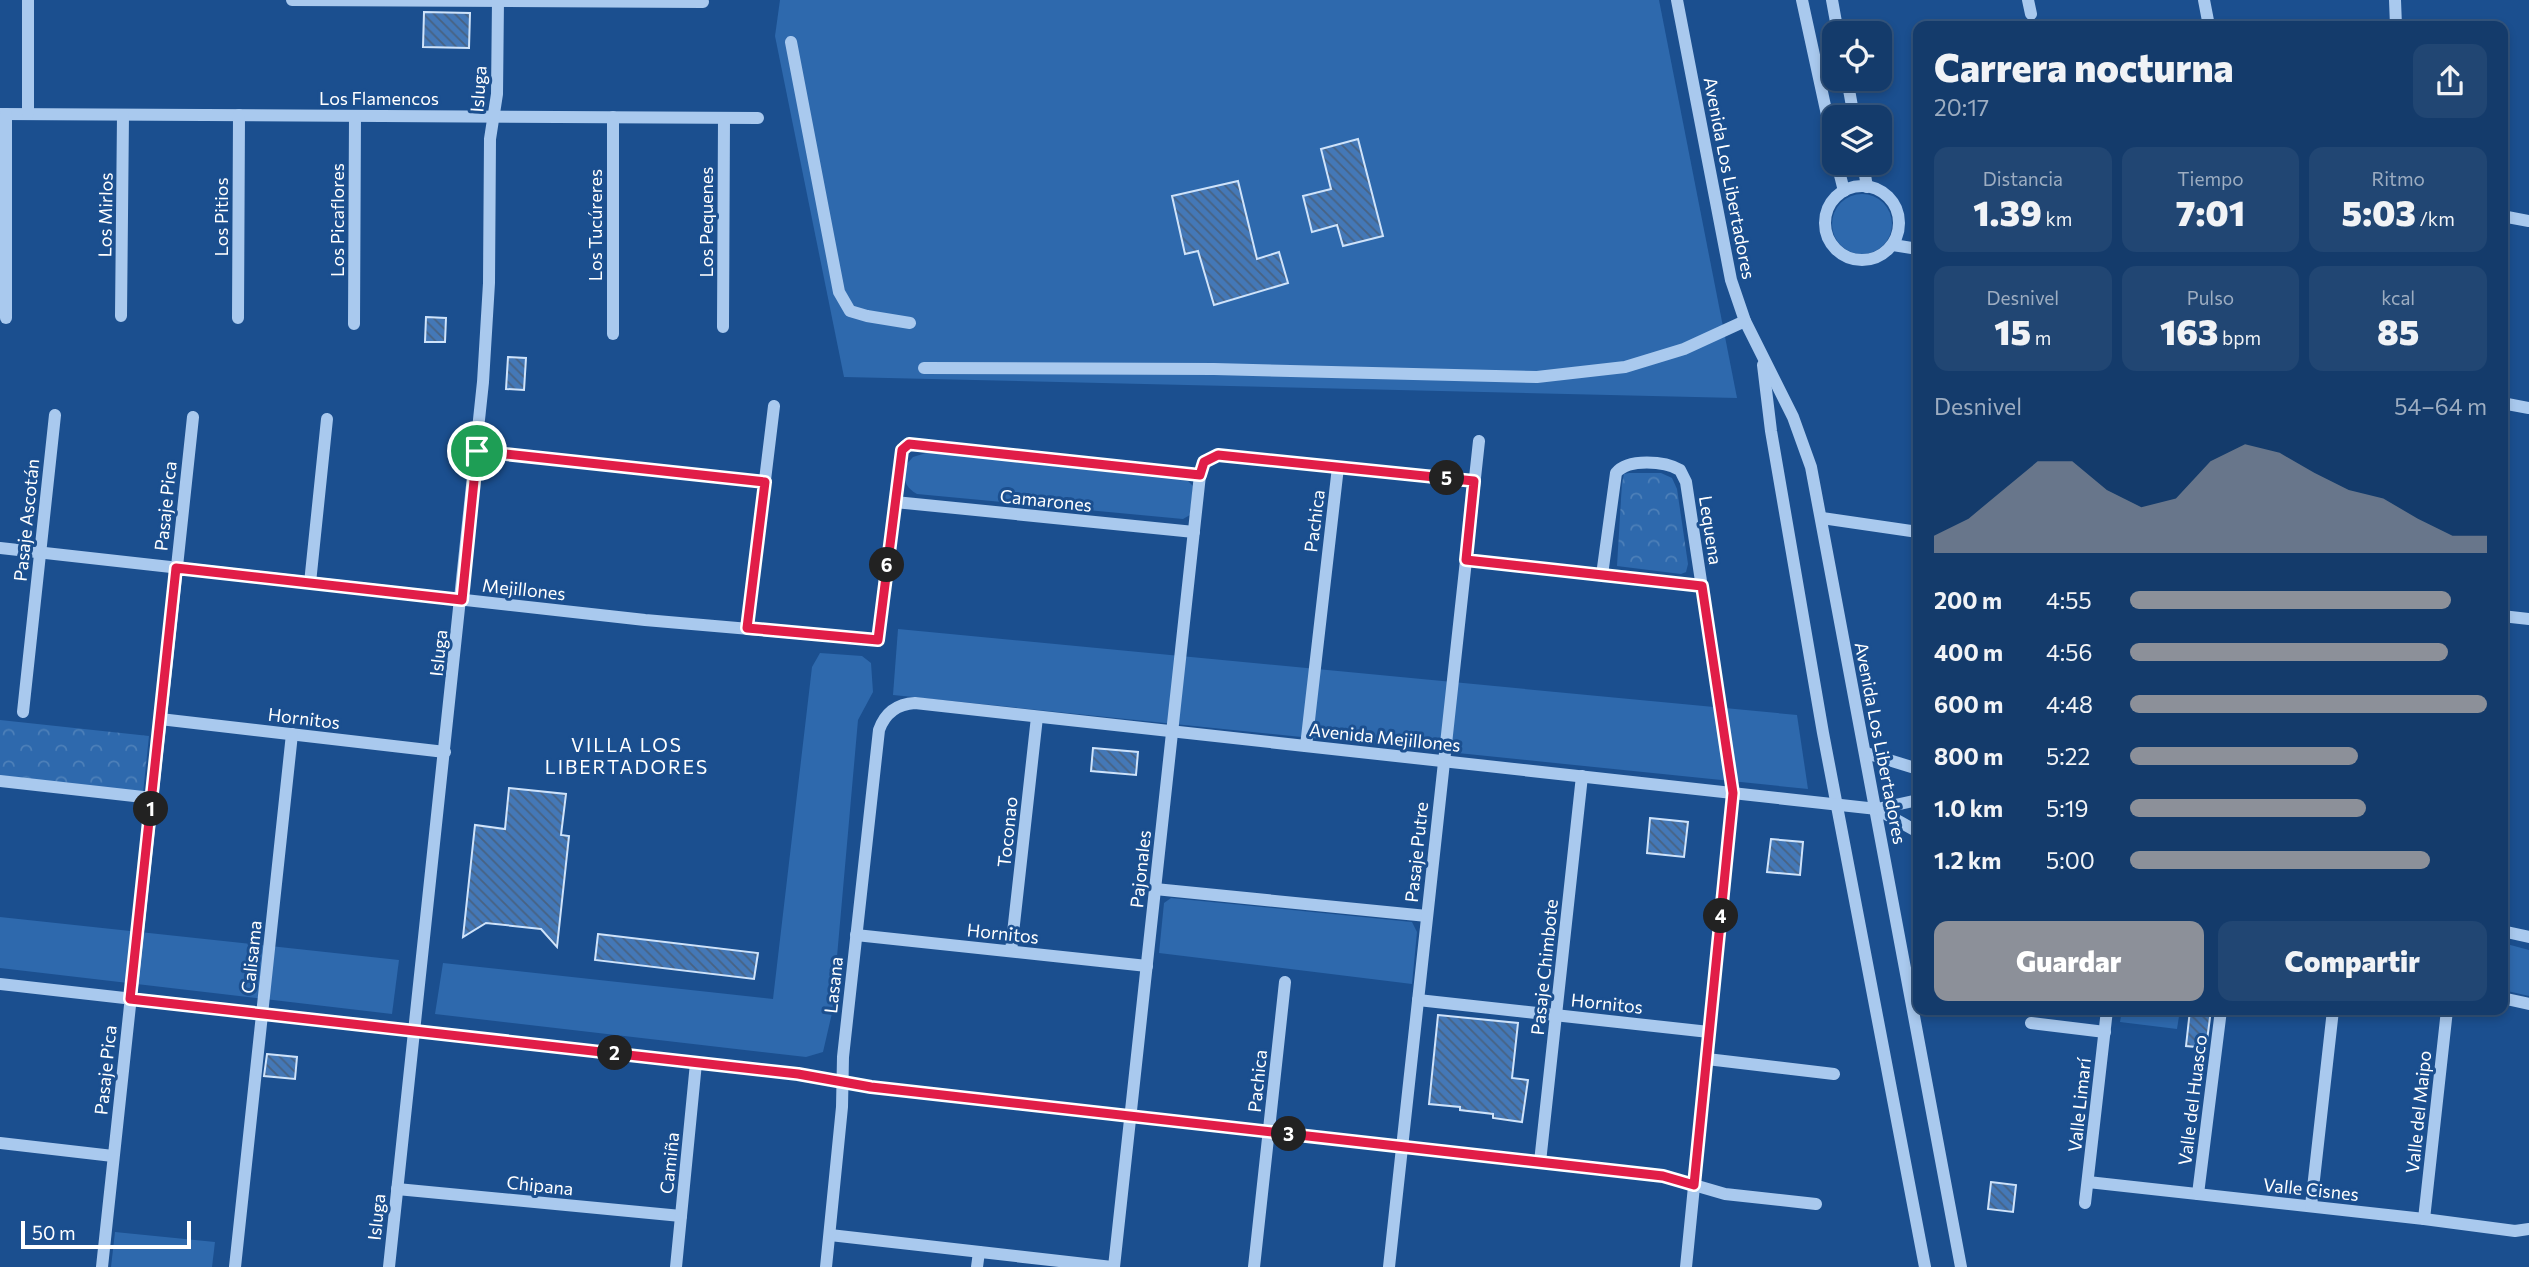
<!DOCTYPE html>
<html lang="es">
<head>
<meta charset="utf-8">
<style>
  body { margin:0; font-family:Commissioner,sans-serif; background:#214673; color:#f1f3f6; height:100vh; display:flex; flex-direction:column; font-size:26px; white-space:nowrap }
  * { box-sizing:border-box; margin:0 }
  p { font-size:23px; color:#9dadc1 }
  .icon { flex:none; width:38px; height:38px; fill:none; stroke:currentColor; stroke-width:2; stroke-linecap:round; stroke-linejoin:round }
  .map { position:relative; flex:1; overflow:hidden }
  .panel { position:absolute; left:1913px; top:21px; width:595px; height:994px; display:flex; flex-direction:column; background:#143b6b; border-radius:14px; box-shadow:0 4px 10px #0003,0 0 0 2px #33557e }
  .panel>* { flex:none }
  .controls { position:absolute; left:1822px; top:21px; display:grid; gap:14px }
  .controls a { display:grid; place-items:center; width:70px; height:70px; border-radius:14px; background:#143b6b; box-shadow:0 4px 10px #0003,0 0 0 2px #33557e; font-size:35px }
  .scale { position:absolute; left:21px; bottom:18px; width:170px; box-sizing:border-box; padding-left:7px; border:4px solid #fff; border-top:0; font-size:19px; line-height:24px; white-space:nowrap; color:#fff; -webkit-text-stroke:5px #1b4f8f; paint-order:stroke }
  .pin { position:absolute; display:grid; place-items:center; width:60px; height:60px; color:#fff; margin:-30px; border:4px solid #fff; border-radius:50%; box-shadow:0 2px 7px #0007 }
  .km { position:absolute; width:35px; height:35px; margin:-18px; border-radius:50%; background:#222; color:#fff; font-size:19px; line-height:35px; text-align:center }
  .round { display:grid; place-items:center; flex:none; width:74px; height:74px; border-radius:14px; background:#214673 }
  .headline { display:flex; align-items:center; justify-content:space-between; height:119px; padding:0 21px }
  h1 { font-size:38px; font-weight:800; line-height:52px }
  .stats { display:grid; grid-template-columns:repeat(3,1fr); gap:10px; height:119px; padding:7px 21px }
  .stats div { display:grid; align-content:center; border-radius:14px; background:#214673; text-align:center }
  .stats b { font-size:35px; font-weight:800 }
  .stats small { font-size:19px; font-weight:400 }
  .stats p { font-size:19px }
  .chart { height:196px; padding:14px 21px }
  .chart p { display:flex; justify-content:space-between }
  .chart svg { width:100%; height:126px; margin-top:7px; fill:#8c9099; opacity:.7 }
  .button { display:flex; gap:14px; margin-top:auto; padding:14px 21px }
  .button a { flex:1; height:80px; border-radius:14px; background:#8c9099; color:#fff; font-size:28px; font-weight:800; line-height:80px; text-align:center }
  .button a+a { background:#214673; color:#f1f3f6 }
  ul { padding:0 21px; list-style:none; font-size:23px }
  li { display:grid; grid-template-columns:112px 84px 1fr; align-items:center; height:52px }
  li i { height:18px; border-radius:9px; background:#8c9099 }
  .map>svg:first-child { display:block }
  .green { fill:#2e69ad }
  .forest { fill:url(#forest-crowns) }
  .building { fill:url(#building-back-hatch); stroke:#cfe3fa; stroke-width:2 }
  .lines { fill:none; stroke-linecap:round; stroke-linejoin:round }
  .minor { stroke:#a9c9ee; stroke-width:12 }
  .route-casing { stroke:#fff; stroke-width:14 }
  .route { stroke:#e11d48; stroke-width:9 }
  .labels { text-anchor:middle; dominant-baseline:central; stroke-width:6; stroke-linejoin:round; paint-order:stroke }
  .street-label { font-size:18px; fill:#fff; stroke:#1b4f8f }
  .neighbourhood-label { font-size:19px; letter-spacing:2px; fill:#fff; stroke:#1b4f8f }
</style>
</head>
<body>
<div class="map">
<svg width="2529" height="1267" viewBox="0 0 2529 1267">
  <defs>
    <pattern id="forest-crowns" width="20" height="18" patternUnits="userSpaceOnUse" patternTransform="scale(1.75)"><rect width="20" height="18" fill="#2e69ad"/><path d="M2 6a3 3 0 1 1 6 0M12 15a3 3 0 1 1 6 0" fill="none" stroke="#4d80b9"/></pattern>
    <pattern id="building-back-hatch" width="6" height="6" patternUnits="userSpaceOnUse" patternTransform="scale(1.75)"><rect width="6" height="6" fill="#4478b7"/><path d="M-1 5l2 2M0 0l6 6M5-1l2 2" fill="none" stroke="#486282"/></pattern>
  </defs>
  <rect width="100%" height="100%" fill="#1b4f8f"/>
  <g class="green">
    <polygon points="780,0 1659,0 1737,398 844,377 775,36"/>
    <circle cx="1862" cy="224" r="30"/>
    <path d="M929,452l259,29 5,5 -3,29 -7,4 -266,-25c-12,-7 -13,-13 -13,-27l9,-10z"/>
    <polygon points="898,629 1797,715 1808,789 893,695"/>
    <polygon points="820,653 862,656 871,663 873,692 858,720 832,1013 823,1052 806,1057 435,1014 443,963 773,999 812,667"/>
    <polygon points="1171,898 1412,922 1417,932 1412,984 1159,953 1164,903"/>
    <polygon points="0,917 399,960 392,1014 0,968"/>
    <polygon points="2503,943 2529,950 2529,996 2503,990"/>
    <polygon points="2122,1010 2180,1010 2177,1029 2120,1022"/>
    <polygon points="115,1232 215,1242 212,1267 111,1267"/>
  </g>
  <g class="forest">
    <polygon points="1629,473 1661,473 1672,478 1677,489 1688,564 1686,572 1681,574 1617,566 1622,483 1624,474"/>
    <polygon points="0,720 149,736 143,793 0,777"/>
  </g>
  <g class="building">
    <polygon points="424,12 470,13 469,48 423,47"/>
    <polygon points="1358,139 1383,236 1343,246 1337,225 1312,232 1303,196 1331,189 1321,149"/>
    <polygon points="1238,181 1257,259 1279,252 1288,283 1214,305 1198,251 1185,254 1172,196"/>
    <polygon points="426,317 446,318 445,342 425,342"/>
    <polygon points="508,357 526,358 524,390 506,389"/>
    <polygon points="1093,748 1138,752 1136,775 1091,771"/>
    <polygon points="509,788 566,794 561,835 569,836 557,947 541,929 486,923 463,937 475,825 505,829"/>
    <polygon points="1650,818 1688,822 1684,857 1647,853"/>
    <polygon points="1771,839 1803,842 1800,875 1767,872"/>
    <polygon points="598,934 758,953 754,979 595,960"/>
    <polygon points="2190,1010 2211,1010 2206,1048 2186,1046"/>
    <polygon points="1438,1015 1518,1023 1512,1078 1528,1080 1522,1122 1493,1118 1493,1114 1460,1110 1460,1107 1429,1104"/>
    <polygon points="267,1054 297,1057 295,1079 264,1076"/>
    <polygon points="1991,1182 2016,1185 2013,1212 1988,1209"/>
  </g>
  <g class="lines">
    <g class="minor">
      <polyline points="292,0 703,2"/>
      <polyline points="1677,0 1731,280 1745,321 1793,417 1811,467 1961,1267"/>
      <polyline points="1802,0 1834,147"/>
      <polyline points="1832,0 1838,33"/>
      <polyline points="2028,0 2031,14"/>
      <polyline points="2204,0 2209,26"/>
      <polyline points="2395,0 2396,26"/>
      <polyline points="791,42 839,292 850,311 867,316 910,323"/>
      <polyline points="1847,79 1854,117"/>
      <polyline points="0,114 758,118"/>
      <polyline points="6,114 6,318"/>
      <polyline points="28,114 28,0"/>
      <polyline points="1837,163 1844,191"/>
      <polyline points="1863,163 1867,187"/>
      <circle cx="1862" cy="223" r="37"/>
      <polyline points="2502,216 2529,221"/>
      <polyline points="1893,245 1918,249"/>
      <polyline points="121,316 123,115"/>
      <polyline points="238,318 239,115"/>
      <polyline points="354,324 355,116"/>
      <polyline points="723,327 724,118"/>
      <polyline points="613,334 613,117"/>
      <polyline points="1763,365 1771,431 1823,733 1925,1267"/>
      <polyline points="924,368 1214,369 1537,377 1625,367 1684,349 1745,321"/>
      <polyline points="2502,403 2529,408"/>
      <polyline points="476,451 765,482"/>
      <polyline points="895,502 1194,532"/>
      <polyline points="1822,518 1918,532"/>
      <polyline points="0,548 645,620 878,640 902,450 905,446 912,444 1200,475"/>
      <polyline points="1466,560 1702,586"/>
      <path d="M1602,575l14,-102c12,-15 49,-12 64,-3l6,12 47,311 -47,474"/>
      <polyline points="310,583 327,419"/>
      <polyline points="2502,616 2529,619"/>
      <polyline points="747,628 774,406"/>
      <polyline points="23,712 55,415"/>
      <polyline points="160,719 445,752"/>
      <polyline points="1306,746 1338,467"/>
      <polyline points="1866,753 1918,769"/>
      <polyline points="0,781 152,798"/>
      <polyline points="1877,809 1918,800"/>
      <polyline points="1155,889 1427,916"/>
      <polyline points="2502,931 2529,937"/>
      <polyline points="856,935 1147,966"/>
      <polyline points="1011,951 1037,717"/>
      <polyline points="0,984 798,1074 871,1087 1663,1176 1725,1194 1816,1204"/>
      <polyline points="2502,998 2529,1004"/>
      <polyline points="1418,1000 1709,1032"/>
      <polyline points="2031,1023 2105,1032"/>
      <polyline points="1707,1059 1834,1074"/>
      <polyline points="0,1143 113,1156"/>
      <polyline points="1540,1162 1582,776"/>
      <polyline points="2088,1182 2424,1219 2515,1231 2529,1229"/>
      <polyline points="397,1189 681,1216"/>
      <polyline points="2198,1194 2221,1010"/>
      <polyline points="2085,1203 2107,1010"/>
      <polyline points="2311,1206 2333,1010"/>
      <polyline points="2424,1219 2447,1010"/>
      <polyline points="830,1235 1112,1267"/>
      <polyline points="102,1267 193,417"/>
      <polyline points="235,1267 292,734"/>
      <polyline points="389,1267 483,382 489,283 490,139 497,94 498,0"/>
      <polyline points="676,1267 696,1063"/>
      <path d="M826,1267l16,-160 1,-50 36,-327c6,-17 18,-26 36,-27l962,106 41,23"/>
      <polyline points="977,1267 979,1252"/>
      <polyline points="1114,1267 1200,475 1204,462 1218,455 1474,481"/>
      <polyline points="1254,1267 1285,982"/>
      <polyline points="1389,1267 1479,441"/>
    </g>
  </g>
  <g class="lines">
    <defs>
      <polygon id="route" points="909,444 1200,475 1204,462 1218,455 1474,481 1466,560 1702,586 1733,793 1694,1185 1663,1176 871,1087 798,1074 130,999 176,568 462,600 477,451 765,482 747,628 878,640 902,450"/>
    </defs>
    <use href="#route" class="route-casing"/>
    <use href="#route" class="route"/>
  </g>
  <g class="labels">
    <g class="street-label">
      <text transform="translate(478 89) rotate(-86)">Isluga</text>
      <text x="379" y="98">Los Flamencos</text>
      <text transform="translate(1730 178) rotate(79)">Avenida Los Libertadores</text>
      <text transform="translate(105 215) rotate(-89)">Los Mirlos</text>
      <text transform="translate(221 217) rotate(-90)">Los Pitios</text>
      <text transform="translate(337 220) rotate(-90)">Los Picaflores</text>
      <text transform="translate(706 222) rotate(-90)">Los Pequenes</text>
      <text transform="translate(595 225) rotate(-90)">Los Tucúreres</text>
      <text transform="translate(1046 500) rotate(6)">Camarones</text>
      <text transform="translate(165 506) rotate(-84)">Pasaje Pica</text>
      <text transform="translate(26 520) rotate(-84)">Pasaje Ascotán</text>
      <text transform="translate(1314 521) rotate(-83)">Pachica</text>
      <text transform="translate(1711 530) rotate(81)">Lequena</text>
      <text transform="translate(524 589) rotate(6)">Mejillones</text>
      <text transform="translate(438 653) rotate(-84)">Isluga</text>
      <text transform="translate(304 718) rotate(7)">Hornitos</text>
      <text transform="translate(1385 737) rotate(6)">Avenida Mejillones</text>
      <text transform="translate(1881 743) rotate(79)">Avenida Los Libertadores</text>
      <text transform="translate(1007 832) rotate(-84)">Toconao</text>
      <text transform="translate(1416 852) rotate(-84)">Pasaje Putre</text>
      <text transform="translate(1140 869) rotate(-84)">Pajonales</text>
      <text transform="translate(1003 933) rotate(6)">Hornitos</text>
      <text transform="translate(251 957) rotate(-84)">Calisama</text>
      <text transform="translate(1544 967) rotate(-84)">Pasaje Chimbote</text>
      <text transform="translate(833 985) rotate(-84)">Lasana</text>
      <text transform="translate(1607 1003) rotate(6)">Hornitos</text>
      <text transform="translate(105 1070) rotate(-84)">Pasaje Pica</text>
      <text transform="translate(1257 1081) rotate(-84)">Pachica</text>
      <text transform="translate(2192 1100) rotate(-83)">Valle del Huasco</text>
      <text transform="translate(2079 1105) rotate(-84)">Valle Limarí</text>
      <text transform="translate(2418 1112) rotate(-84)">Valle del Maipo</text>
      <text transform="translate(669 1163) rotate(-84)">Camiña</text>
      <text transform="translate(540 1185) rotate(6)">Chipana</text>
      <text transform="translate(2311 1189) rotate(6)">Valle Cisnes</text>
      <text transform="translate(376 1217) rotate(-84)">Isluga</text>
    </g>
    <g class="neighbourhood-label">
      <text x="627" y="744">VILLA LOS<tspan x="627" dy="22">LIBERTADORES</tspan></text>
    </g>
  </g>
</svg>
<div class="controls">
<a><svg class="icon" aria-label="locate" viewBox="0 0 24 24"><circle cx="12" cy="12" r="6"/><path d="M12 2v4M12 18v4M2 12h4M18 12h4"/></svg></a>
<a><svg class="icon" aria-label="layers" viewBox="0 0 24 24"><path d="M12 4l9 5-9 5-9-5zM3 14l9 5 9-5"/></svg></a>
</div>
<div class="scale">50 m</div>
<div class="pin" style="left:477px;top:451px;background:#1e9e55"><svg class="icon" aria-label="arrive" viewBox="0 0 24 24"><path d="M6 21V4h12l-3 4 3 4H6"/></svg></div>
<b class="km" style="left:151px;top:809px">1</b>
<b class="km" style="left:615px;top:1053px">2</b>
<b class="km" style="left:1289px;top:1134px">3</b>
<b class="km" style="left:1721px;top:916px">4</b>
<b class="km" style="left:1447px;top:478px">5</b>
<b class="km" style="left:887px;top:565px">6</b>
<section class="panel">
<div class="headline"><div><h1>Carrera nocturna</h1><p>20:17</p></div><a class="round"><svg class="icon" aria-label="share" viewBox="0 0 24 24"><path d="M12 15V3M7 8l5-5 5 5M5 13v7h14v-7"/></svg></a></div>
<div class="stats">
<div><p>Distancia</p><b>1.39<small> km</small></b></div>
<div><p>Tiempo</p><b>7:01</b></div>
<div><p>Ritmo</p><b>5:03<small> /km</small></b></div>
</div>
<div class="stats">
<div><p>Desnivel</p><b>15<small> m</small></b></div>
<div><p>Pulso</p><b>163<small> bpm</small></b></div>
<div><p>kcal</p><b>85</b></div>
</div>
<div class="chart"><p><span>Desnivel</span>54–64 m</p>
<svg viewBox="0 0 160 44" preserveAspectRatio="none"><path d="M0 44V38L10 32L20 22L30 12L40 12L50 22L60 28L70 25L80 12L90 6L100 9L110 16L120 22L130 25L140 32L150 38L160 38V44z"/></svg>
</div>
<ul>
<li><b>200 m</b>4:55<i style="width:90%"></i></li>
<li><b>400 m</b>4:56<i style="width:89%"></i></li>
<li><b>600 m</b>4:48<i style="width:100%"></i></li>
<li><b>800 m</b>5:22<i style="width:64%"></i></li>
<li><b>1.0 km</b>5:19<i style="width:66%"></i></li>
<li><b>1.2 km</b>5:00<i style="width:84%"></i></li>
</ul>
<div class="button"><a>Guardar</a><a>Compartir</a></div>
</section>
</div>
</body>
</html>
